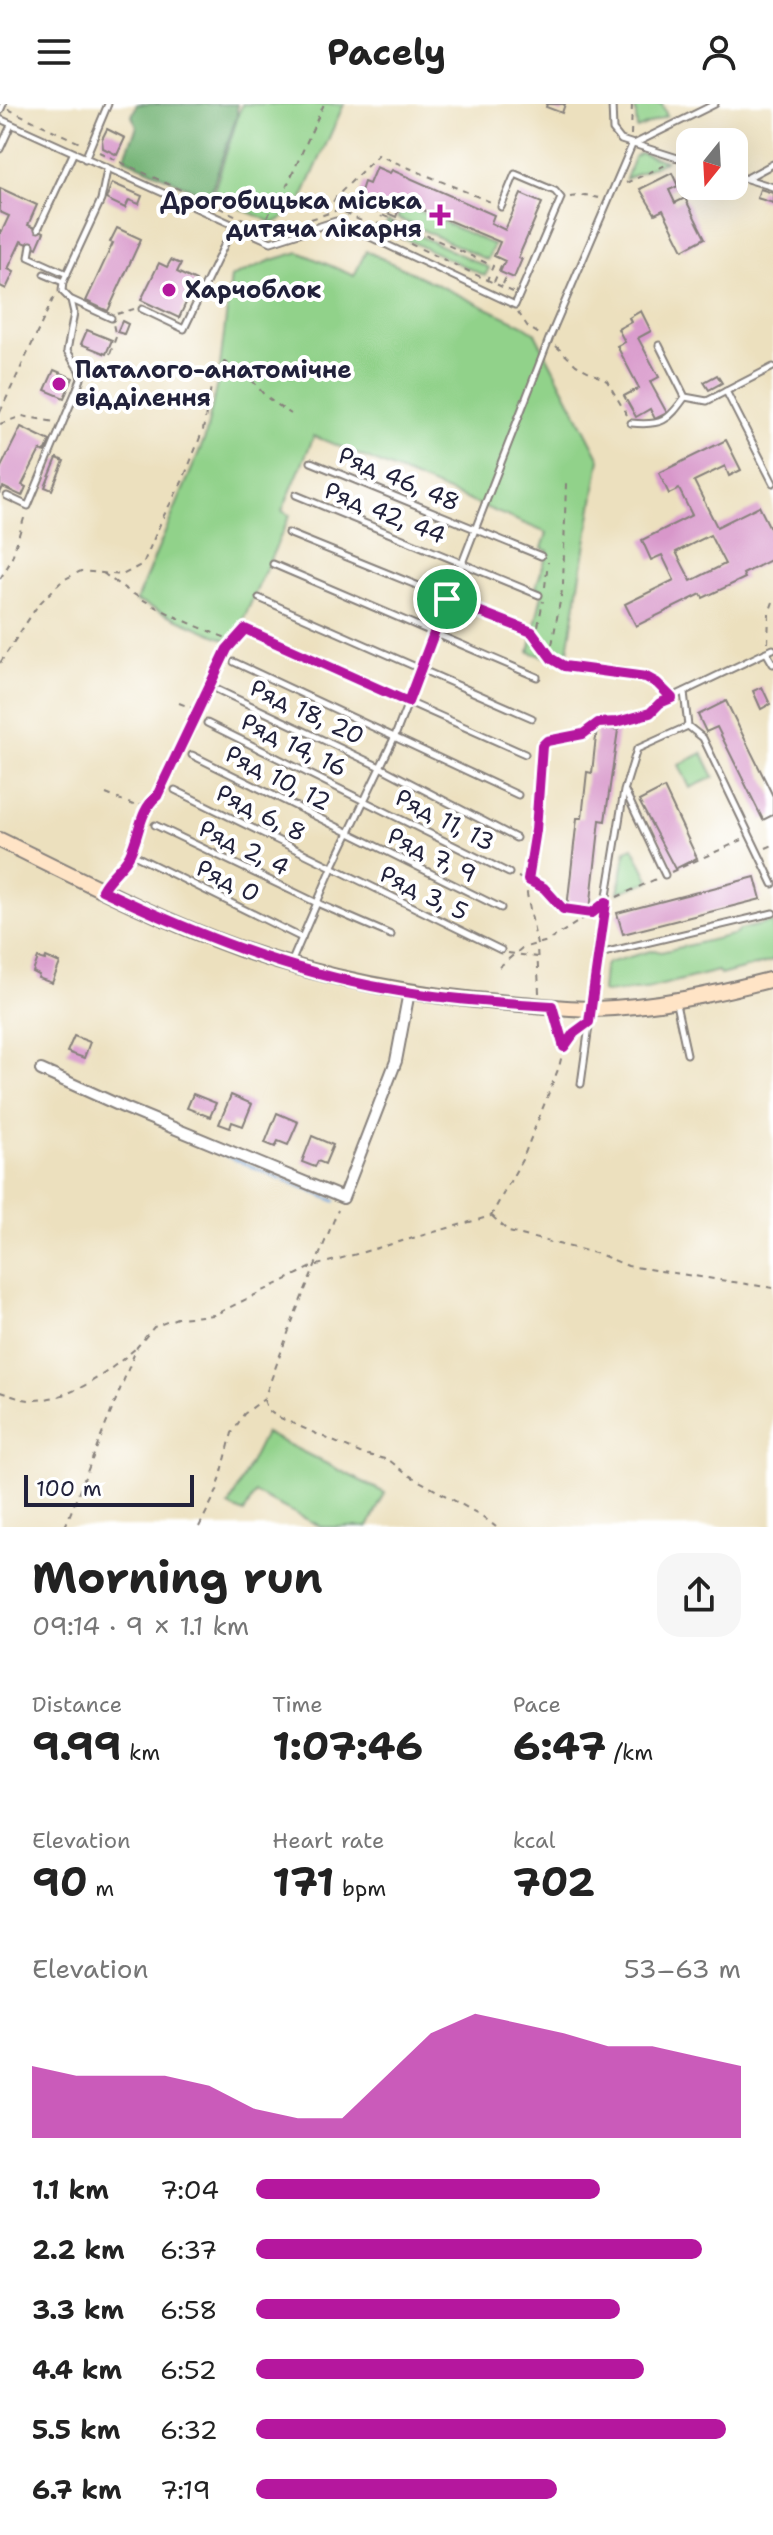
<!DOCTYPE html>
<html lang="en">
<head>
<meta charset="utf-8">
<style>
  body { margin:0; font-family:"Shantell Sans",sans-serif; background:#f6f6f6; color:#222; height:100vh; display:flex; flex-direction:column; font-size:30px; white-space:nowrap }
  * { box-sizing:border-box; margin:0 }
  p { font-size:26px; color:#767676 }
  .icon { flex:none; width:44px; height:44px; fill:none; stroke:currentColor; stroke-width:2; stroke-linecap:round; stroke-linejoin:round }
  .map { position:relative; height:1423px; overflow:hidden }
  .drawer { display:flex; flex-direction:column; background:#fff; flex:1 }
  .drawer>* { flex:none }
  .needle { width:52px; rotate:198deg }
  .fabs { position:absolute; left:676px; top:24px; display:grid; gap:16px }
  .fabs a { display:grid; place-items:center; width:72px; height:72px; border-radius:16px; background:#fff; box-shadow:0 8px 32px #0002; font-size:40px }
  .scale { position:absolute; left:24px; bottom:20px; width:170px; box-sizing:border-box; padding-left:8px; border:4px solid #22223b; border-top:0; font-size:22px; line-height:28px; white-space:nowrap; color:#22223b; -webkit-text-stroke:6px #fff; paint-order:stroke }
  .pin { position:absolute; display:grid; place-items:center; width:68px; height:68px; color:#fff; margin:-34px; border:4px solid #fff; border-radius:50%; box-shadow:0 2px 8px #0007 }
  .round { display:grid; place-items:center; flex:none; width:84px; height:84px; border-radius:24px; background:#f6f6f6 }
  .overview { display:flex; align-items:center; justify-content:space-between; height:136px; padding:0 32px }
  h1 { font-size:44px; font-weight:700; line-height:60px }
  .metrics { display:grid; grid-template-columns:repeat(3,1fr); gap:12px; height:136px; padding:8px 32px }
  .metrics div { display:grid; align-content:center }
  .metrics b { font-size:40px; font-weight:700 }
  .metrics small { font-size:22px; font-weight:400 }
  .metrics p { font-size:22px }
  .chart { height:224px; padding:16px 32px }
  .chart p { display:flex; justify-content:space-between }
  .chart svg { width:100%; height:144px; margin-top:8px; fill:#b5179e; opacity:.7 }
  ul { padding:0 32px; list-style:none; font-size:26px }
  li { display:grid; grid-template-columns:128px 96px 1fr; align-items:center; height:60px }
  li i { height:20px; border-radius:10px; background:#b5179e }
  header { display:flex; justify-content:space-between; align-items:center; height:104px; padding:0 32px; background:#fff; font-size:36px; font-weight:700 }
  .map>svg:first-child { display:block }
  .green { fill:#91d28a; stroke:#5a7a62; stroke-width:2 }
  .forest { fill:#74b476; stroke:#4b6b58; stroke-width:2 }
  .lines { fill:none; stroke-linecap:round; stroke-linejoin:round }
  .stream { stroke:#679ed5; stroke-width:3 }
  .building { fill:#d897ca; fill-rule:evenodd }
  .lane-casing { stroke:#87817c; stroke-width:9 }
  .street-casing { stroke:#87817c; stroke-width:14 }
  .secondary-casing { stroke:#87817c; stroke-width:18 }
  .path { stroke:#87817c; stroke-width:2; stroke-dasharray:6 6; stroke-linecap:butt }
  .lane { stroke:#fff; stroke-width:5 }
  .street { stroke:#fff; stroke-width:10 }
  .secondary { stroke:#ffe4c6; stroke-width:14 }
  .route-casing { stroke:#fff; stroke-width:16 }
  .route { stroke:#b5179e; stroke-width:10 }
  .poi-dot { fill:#b5179e; stroke:#fff; stroke-width:3 }
  .labels { text-anchor:middle; dominant-baseline:central; stroke-width:8; stroke-linejoin:round; paint-order:stroke }
  .poi-label { font-size:24px; font-weight:bold; fill:#22223b; stroke:#fff; text-anchor:start }
  .street-label { font-size:24px; fill:#22223b; stroke:#fff }
</style>
</head>
<body>
<header><svg class="icon" aria-label="menu" viewBox="0 0 24 24"><path d="M4 6h16M4 12h16M4 18h16"/></svg>Pacely<svg class="icon" aria-label="person" viewBox="0 0 24 24"><circle cx="12" cy="8" r="4"/><path d="M4 21q1-7 8-7t8 7"/></svg></header>
<div class="map">
<svg width="773" height="1423" viewBox="0 0 773 1423">
  <rect width="100%" height="100%" fill="#fff"/>
  <filter id="ink" filterUnits="userSpaceOnUse"><feTurbulence type="fractalNoise" baseFrequency=".0125" numOctaves="2"/><feDisplacementMap in="SourceGraphic" scale="16" xChannelSelector="R" yChannelSelector="G"/><feConvolveMatrix kernelMatrix="1 2 1 2 8 2 1 2 1" color-interpolation-filters="sRGB"/></filter>
  <filter id="wash" filterUnits="userSpaceOnUse"><feTurbulence type="fractalNoise" baseFrequency=".006" numOctaves="4" result="noise"/><feDisplacementMap in="SourceGraphic" scale="32" xChannelSelector="R" yChannelSelector="G"/><feGaussianBlur stdDeviation="1.8" result="paint"/><feColorMatrix in="noise" values="0 0 0 0 0 0 0 0 0 0 0 0 0 0 0 0 0 1.4 0 .05"/><feComposite in="paint" operator="in"/></filter>
  <g filter="url(#wash)">
    <rect width="100%" height="100%" fill="#ece0be"/>
    <g class="green">
      <polygon points="242,0 344,0 297,106 274,119 212,93"/>
      <polygon points="635,0 662,0 667,12 637,25"/>
      <polygon points="640,49 665,57 626,75 634,53"/>
      <polygon points="404,100 494,141 487,156 397,114"/>
      <polygon points="388,117 489,164 485,172 384,125"/>
      <polygon points="366,147 523,221 535,229 600,355 566,559 529,548 543,486 536,483 548,447 542,444 547,429 314,332 282,407 290,411 233,539 136,497 205,334 219,270 231,173 272,156 299,148 354,172"/>
      <polygon points="702,649 714,673 690,684 679,661"/>
      <polygon points="633,743 650,777 618,789 626,746"/>
      <polygon points="773,818 773,857 720,871 718,867 646,885 604,889 602,887 604,864 607,859 654,846 661,848 736,830 738,826"/>
      <polygon points="265,1329 385,1389 368,1423 322,1423 255,1389 244,1409 229,1402"/>
    </g>
    <polygon class="forest" points="137,0 237,0 237,11 209,93 124,54 137,23 132,12"/>
    <g class="lines">
      <polyline class="stream" points="208,1044 335,1097"/>
    </g>
    <g id="blocks">
      <g class="building">
        <polygon points="547,0 565,0 562,9 546,3"/>
        <polygon points="107,25 125,34 117,51 103,44 102,35"/>
        <polygon points="376,63 390,69 392,66 494,111 491,119 505,126 521,90 542,99 518,154 522,155 514,174 500,168 505,157 494,152 500,138 402,97 396,113 358,96 364,78 369,80"/>
        <polygon points="672,69 678,82 669,86 675,99 685,94 705,134 683,146 663,106 655,110 640,85"/>
        <polygon points="112,79 142,92 139,100 129,96 125,104 106,95"/>
        <polygon points="0,84 37,101 28,121 44,128 37,144 21,137 8,165 14,168 6,185 0,182 0,126 2,127 9,112 0,108"/>
        <polygon points="760,85 773,89 773,99 757,94"/>
        <polygon points="117,124 141,135 108,207 86,197 113,139 110,138"/>
        <polygon points="171,156 181,160 177,168 196,177 179,214 141,196 159,159 167,163"/>
        <polygon points="641,207 651,227 638,234 659,273 650,278 667,309 655,315 650,305 636,313 624,292 639,284 617,242 625,238 618,225 631,218 629,214"/>
        <polygon points="122,217 128,220 124,230 117,228"/>
        <polygon points="87,226 112,236 106,250 81,240"/>
        <polygon points="54,266 73,274 64,294 45,286"/>
        <polygon points="717,271 722,279 709,286 704,278"/>
        <polygon points="21,323 50,337 45,348 40,346 22,381 26,383 22,392 3,383 0,389 0,365"/>
        <path d="M726,336l15,30 -12,6 -4,-10 -31,15 23,46 42,-21 14,28v25l-30,15 2,4 -42,20 -2,-4 -65,32 -11,-22 49,-24 -12,-25 -11,5 -9,-20 50,-25 -13,-26 -10,5 -10,-21zM710,431l15,29 -34,17 -15,-29z"/>
        <polygon points="57,354 64,357 52,386 45,383"/>
        <polygon points="762,583 770,600 761,605 753,587"/>
        <polygon points="726,597 773,692 773,711 763,716 717,623 706,628 698,611"/>
        <polygon points="597,623 618,626 605,717 600,716 590,806 567,804 577,714 582,714 587,668 592,669"/>
        <polygon points="664,684 697,754 675,765 639,697"/>
        <polygon points="755,773 761,795 623,830 617,809"/>
        <polygon points="46,853 60,859 52,879 38,874 39,871 33,868 38,854 45,856"/>
        <polygon points="74,932 90,938 84,954 67,948"/>
        <polygon points="193,990 216,999 210,1013 187,1004"/>
        <polygon points="231,991 252,1000 243,1022 232,1018 230,1024 219,1020"/>
        <polygon points="277,1009 298,1018 288,1041 278,1037 275,1043 265,1039"/>
        <polygon points="312,1032 333,1041 325,1060 318,1057 315,1063 302,1058"/>
      </g>
    </g>
  </g>
  <g filter="url(#ink)">
    <use href="#blocks" fill-opacity="0" stroke="#87817c" stroke-width="2"/>
    <g class="lines">
      <defs>
        <g id="lane">
          <polyline points="612,0 613,26 621,36 690,58"/>
          <polyline points="0,7 3,0"/>
          <polyline points="0,15 271,138 336,117 515,201 561,94 555,87 515,70 501,103"/>
          <polyline points="0,45 11,21"/>
          <polyline points="85,55 108,0"/>
          <polyline points="734,71 773,83"/>
          <polyline points="747,74 773,60"/>
          <polyline points="38,125 73,50"/>
          <polyline points="31,141 29,153 67,170"/>
          <polyline points="44,170 63,178 101,96 107,66"/>
          <polyline points="72,196 111,214"/>
          <polyline points="142,205 184,225 233,123"/>
          <polyline points="659,241 685,293 707,297 773,263"/>
          <polyline points="726,287 773,379"/>
          <path d="M631,319c31,3 37,-2 54,-26"/>
          <polyline points="311,358 541,452"/>
          <polyline points="296,391 539,491"/>
          <polyline points="7,392 28,402 81,275 79,266 67,247 74,209 71,196 62,187 63,178"/>
          <polyline points="288,429 532,528"/>
          <polyline points="273,460 537,573"/>
          <polyline points="259,494 532,614"/>
          <polyline points="245,525 525,650"/>
          <polyline points="766,548 773,560"/>
          <polyline points="234,558 518,691"/>
          <polyline points="218,586 380,663 516,734"/>
          <polyline points="684,588 688,622 703,634 773,780"/>
          <polyline points="660,599 773,545"/>
          <polyline points="207,619 509,769"/>
          <polyline points="192,651 501,804"/>
          <polyline points="175,686 501,846"/>
          <polyline points="625,687 665,771"/>
          <polyline points="155,721 317,799 391,831"/>
          <polyline points="138,753 302,834"/>
          <polyline points="599,850 773,809"/>
          <polyline points="291,859 332,764 395,632 549,235 632,41 715,0"/>
          <polyline points="676,900 687,950"/>
          <polyline points="581,980 606,798 624,687 637,645 688,622"/>
        </g>
        <polyline id="street" points="41,966 123,1003 343,1094 396,957 409,888"/>
        <path id="secondary" d="M0,736c80,39 159,80 243,110 87,30 175,46 266,53 28,2 57,6 85,6 61,-2 121,-15 179,-30"/>
      </defs>
      <use href="#lane" class="lane-casing"/>
      <use href="#street" class="street-casing"/>
      <use href="#secondary" class="secondary-casing"/>
      <g class="path">
        <polyline points="8,5 82,40"/>
        <polyline points="631,31 632,0"/>
        <polyline points="99,48 252,119"/>
        <polyline points="626,79 668,60"/>
        <polyline points="570,93 585,91 599,94"/>
        <polyline points="339,106 356,99 493,162 487,176"/>
        <polyline points="327,108 336,93 378,51 493,99"/>
        <polyline points="311,115 338,106 513,188"/>
        <polyline points="260,123 284,88 324,0"/>
        <polyline points="376,124 382,112"/>
        <polyline points="494,178 503,157"/>
        <polyline points="503,180 507,171"/>
        <polyline points="518,208 528,223 541,231"/>
        <polyline points="117,210 134,205"/>
        <polyline points="556,242 576,261 607,277 627,311"/>
        <polyline points="110,250 116,233 113,220"/>
        <polyline points="0,308 54,193"/>
        <polyline points="0,320 22,312 55,318"/>
        <path d="M103,469c39,30 83,50 129,67"/>
        <polyline points="0,475 11,457 25,411"/>
        <polyline points="545,483 548,458"/>
        <polyline points="538,522 543,497"/>
        <path d="M537,536c5,6 10,15 16,20 28,24 82,-2 113,31"/>
        <polyline points="768,539 769,509 773,498"/>
        <polyline points="550,552 563,481 566,379"/>
        <polyline points="0,559 38,501 63,476 81,467 122,471 143,460 163,413 183,376 203,326 213,272 224,258 242,264 266,293 291,310"/>
        <polyline points="179,599 192,604 201,612"/>
        <polyline points="106,690 136,702 146,700"/>
        <polyline points="766,744 773,741"/>
        <polyline points="132,745 145,705 157,692 227,545 238,531"/>
        <polyline points="671,768 742,736"/>
        <polyline points="518,773 544,784 563,805 591,809"/>
        <polyline points="108,776 130,751"/>
        <polyline points="617,793 658,774"/>
        <polyline points="508,849 537,853"/>
        <polyline points="499,863 522,844 548,837 598,805"/>
        <polyline points="539,889 537,841 527,790 536,726 542,642 547,637 583,630 598,619 636,613 653,605"/>
        <polyline points="564,942 581,923"/>
        <polyline points="492,1112 509,1128 599,1150 628,1162 773,1184"/>
        <path d="M0,1288c10,3 21,8 31,8 41,0 75,-26 105,-52"/>
        <polyline points="264,1296 268,1306 276,1312 360,1349 389,1356 405,1369 482,1412 496,1423"/>
        <polyline points="65,1423 137,1243 154,1223 177,1214 214,1211 314,1162 491,1112 523,1054 559,963 564,943 556,915"/>
        <polyline points="199,1423 217,1387 232,1329 244,1310 264,1295 295,1210 338,1106"/>
      </g>
      <use href="#lane" class="lane"/>
      <use href="#street" class="street"/>
      <use href="#secondary" class="secondary"/>
    </g>
  </g>
  <g class="lines" filter="url(#ink)">
    <defs>
      <path id="route" d="M447,495l85,33 20,27 12,7 82,11 11,6 15,15 -12,5 -10,10 -33,9 -19,1 -15,11 -36,7 -5,5 -6,84 -8,50 16,8 19,21 29,4 14,-11 -17,120 -15,11 -10,14 -12,-41c-55,-3 -110,-7 -164,-17 -99,-17 -195,-56 -286,-99 8,-15 22,-23 28,-36 10,-20 9,-43 27,-58l70,-147 18,-20 163,73z"/>
    </defs>
    <use href="#route" class="route-casing"/>
    <use href="#route" class="route"/>
  </g>
  <g class="poi-dot">
    <path d="M436 99h8v8h8v8h-8v8h-8v-8h-8v-8h8z"/>
    <circle cx="169" cy="186" r="8"/>
    <circle cx="59" cy="280" r="8"/>
  </g>
  <g class="labels">
    <g class="poi-label">
      <text x="422" y="97" text-anchor="end">Дрогобицька міська<tspan x="422" dy="28">дитяча лікарня</tspan></text>
      <text x="185" y="186">Харчоблок</text>
      <text x="75" y="266">Паталого-анатомічне<tspan x="75" dy="28">відділення</tspan></text>
    </g>
    <g class="street-label">
      <text transform="translate(399 375) rotate(23)">Ряд 46, 48</text>
      <text transform="translate(385 409) rotate(22)">Ряд 42, 44</text>
      <text transform="translate(307 608) rotate(25)">Ряд 18, 20</text>
      <text transform="translate(294 641) rotate(26)">Ряд 14, 16</text>
      <text transform="translate(278 674) rotate(27)">Ряд 10, 12</text>
      <text transform="translate(261 709) rotate(27)">Ряд 6, 8</text>
      <text transform="translate(445 716) rotate(27)">Ряд 11, 13</text>
      <text transform="translate(244 744) rotate(26)">Ряд 2, 4</text>
      <text transform="translate(432 751) rotate(26)">Ряд 7, 9</text>
      <text transform="translate(228 777) rotate(26)">Ряд 0</text>
      <text transform="translate(424 789) rotate(26)">Ряд 3, 5</text>
    </g>
  </g>
</svg>
<div class="fabs">
<a><svg class="needle" viewBox="-14 -14 28 28"><path d="M0-13l5 13h-10z" fill="#e53935"/><path d="M0 13l5-13h-10z" fill="#767676"/></svg></a>
</div>
<div class="scale">100 m</div>
<div class="pin" style="left:447px;top:495px;background:#1e9e55"><svg class="icon" aria-label="arrive" viewBox="0 0 24 24"><path d="M6 21V4h12l-3 4 3 4H6"/></svg></div>
</div>
<section class="drawer">
<div class="overview"><div><h1>Morning run</h1><p>09:14 · 9 × 1.1 km</p></div><a class="round"><svg class="icon" aria-label="share" viewBox="0 0 24 24"><path d="M12 15V3M7 8l5-5 5 5M5 13v7h14v-7"/></svg></a></div>
<div class="metrics">
<div><p>Distance</p><b>9.99<small> km</small></b></div>
<div><p>Time</p><b>1:07:46</b></div>
<div><p>Pace</p><b>6:47<small> /km</small></b></div>
</div>
<div class="metrics">
<div><p>Elevation</p><b>90<small> m</small></b></div>
<div><p>Heart rate</p><b>171<small> bpm</small></b></div>
<div><p>kcal</p><b>702</b></div>
</div>
<div class="chart"><p><span>Elevation</span>53–63 m</p>
<svg viewBox="0 0 160 44" preserveAspectRatio="none"><path d="M0 44V22L10 25L20 25L30 25L40 28L50 35L60 38L70 38L80 25L90 12L100 6L110 9L120 12L130 16L140 16L150 19L160 22V44z"/></svg>
</div>
<ul>
<li><b>1.1 km</b>7:04<i style="width:71%"></i></li>
<li><b>2.2 km</b>6:37<i style="width:92%"></i></li>
<li><b>3.3 km</b>6:58<i style="width:75%"></i></li>
<li><b>4.4 km</b>6:52<i style="width:80%"></i></li>
<li><b>5.5 km</b>6:32<i style="width:97%"></i></li>
<li><b>6.7 km</b>7:19<i style="width:62%"></i></li>
</ul>
</section>
</body>
</html>
